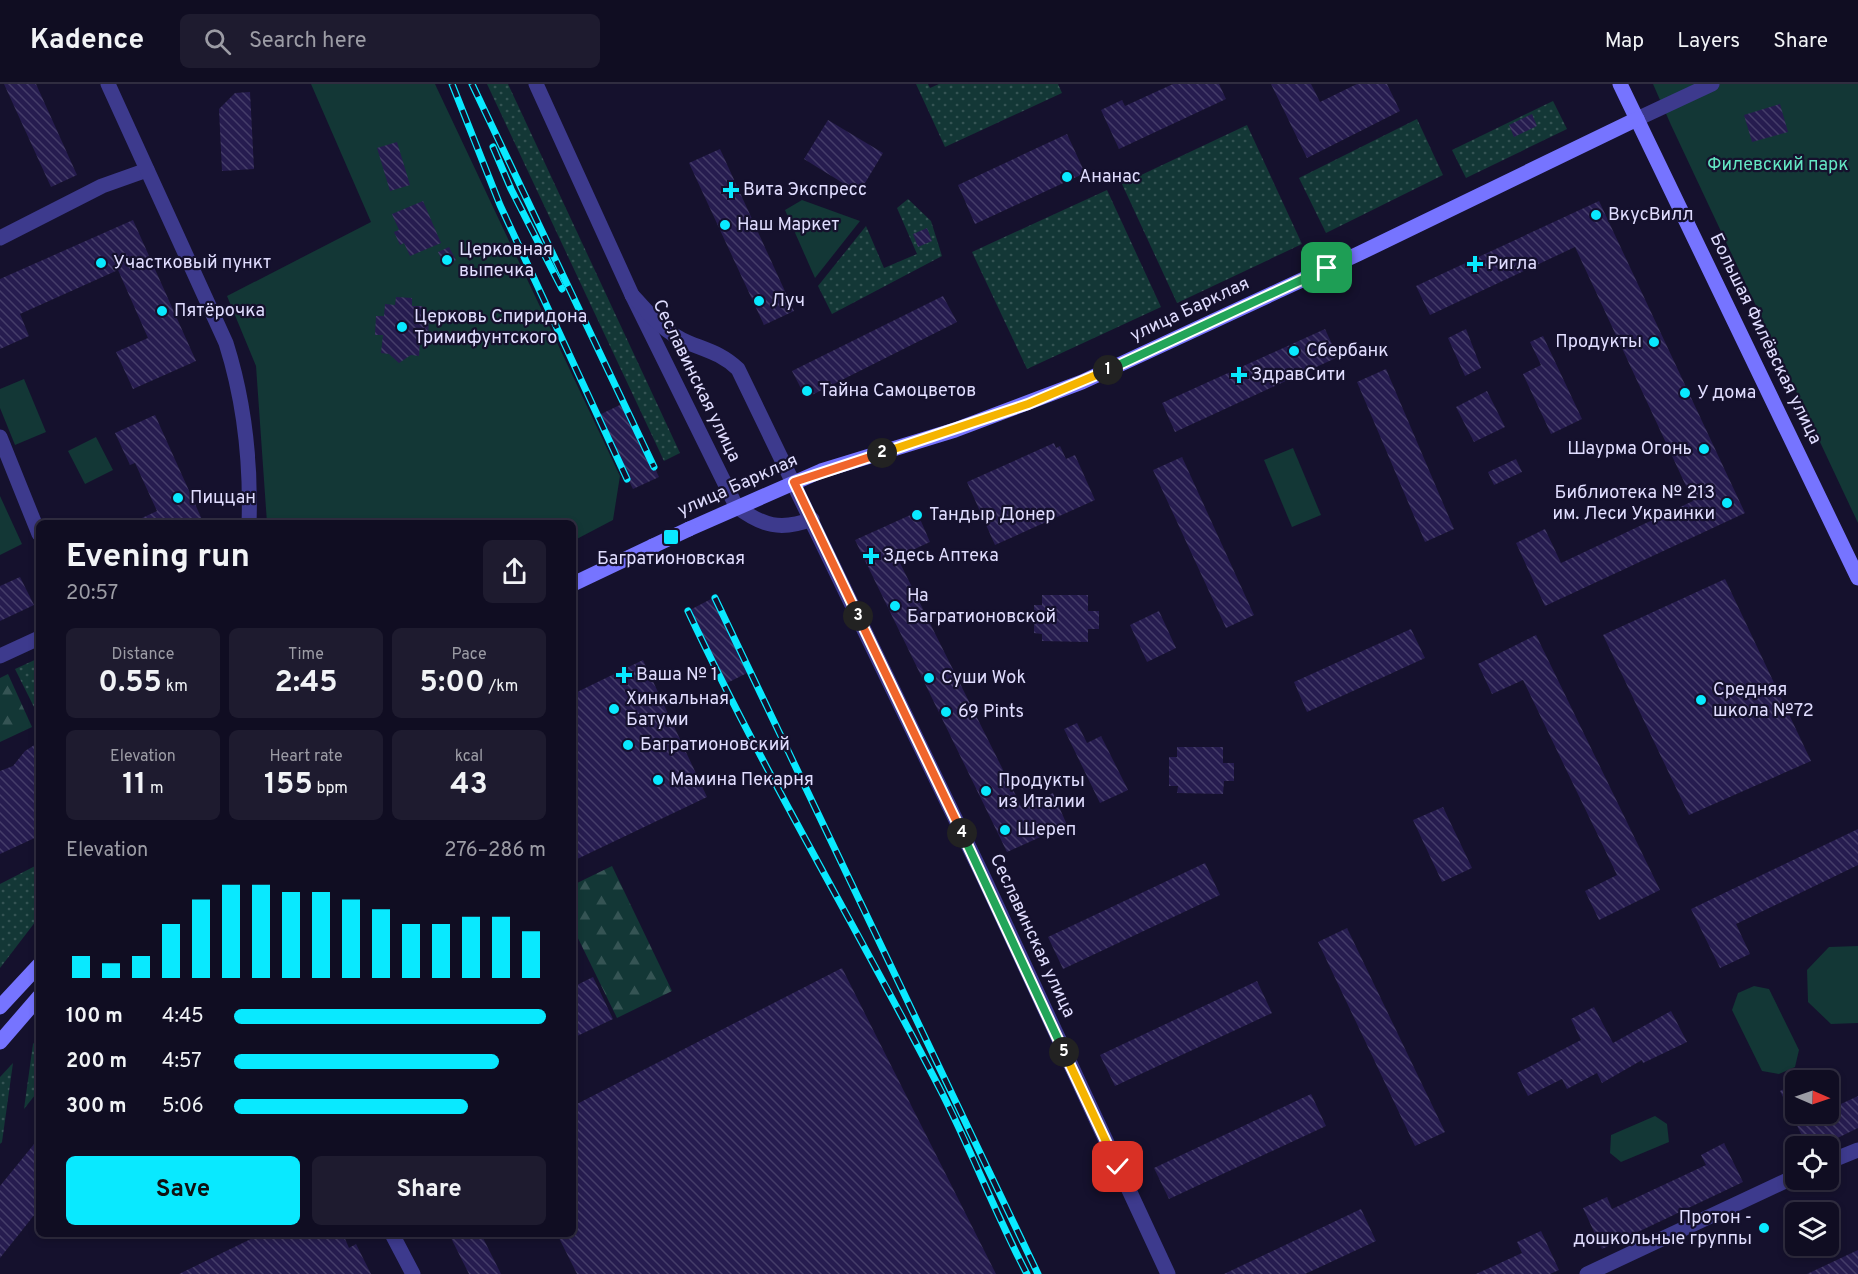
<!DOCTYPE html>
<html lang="en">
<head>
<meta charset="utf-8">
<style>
  body { margin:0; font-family:Overpass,sans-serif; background:#1e1b2f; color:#f1f3f6; height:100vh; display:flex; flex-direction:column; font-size:22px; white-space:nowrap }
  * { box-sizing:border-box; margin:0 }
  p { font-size:20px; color:#9c9ca5 }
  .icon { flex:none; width:33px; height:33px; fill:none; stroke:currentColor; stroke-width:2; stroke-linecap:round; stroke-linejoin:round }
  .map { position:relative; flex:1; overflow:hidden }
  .details { position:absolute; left:36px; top:436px; width:540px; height:717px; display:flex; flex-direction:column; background:#100d22; border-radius:9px; box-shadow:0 3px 9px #0003,0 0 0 2px #302d40 }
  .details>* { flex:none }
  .needle { width:39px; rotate:92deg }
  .tools { position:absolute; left:1785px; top:986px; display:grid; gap:12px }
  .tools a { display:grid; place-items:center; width:54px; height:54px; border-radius:9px; background:#100d22; box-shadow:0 3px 9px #0003,0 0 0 2px #302d40; font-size:30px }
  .pin { position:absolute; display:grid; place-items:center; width:51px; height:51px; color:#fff; margin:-26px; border-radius:12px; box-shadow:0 3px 9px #0006 }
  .km { position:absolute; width:30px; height:30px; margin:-15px; border-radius:50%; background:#222; color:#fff; font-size:16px; line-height:30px; text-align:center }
  .round { display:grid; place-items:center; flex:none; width:63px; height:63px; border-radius:9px; background:#1e1b2f }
  .summary { display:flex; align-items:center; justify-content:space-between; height:102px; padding:0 30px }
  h1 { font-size:33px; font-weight:700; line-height:45px }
  .metrics { display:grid; grid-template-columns:repeat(3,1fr); gap:9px; height:102px; padding:6px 30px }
  .metrics div { display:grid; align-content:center; border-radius:9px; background:#1e1b2f; text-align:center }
  .metrics b { font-size:30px; font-weight:700 }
  .metrics small { font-size:16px; font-weight:400 }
  .metrics p { font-size:16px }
  .chart { height:168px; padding:12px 30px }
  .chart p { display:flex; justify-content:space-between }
  .chart svg { width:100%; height:108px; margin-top:6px; stroke:#09e9ff; stroke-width:6 }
  .cta { display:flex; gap:12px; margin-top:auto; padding:12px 30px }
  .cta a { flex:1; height:69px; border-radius:9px; background:#09e9ff; color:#111; font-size:24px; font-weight:700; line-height:69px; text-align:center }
  .cta a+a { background:#1e1b2f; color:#f1f3f6 }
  ul { padding:0 30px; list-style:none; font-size:20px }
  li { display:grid; grid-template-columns:96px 72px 1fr; align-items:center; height:45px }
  li i { height:15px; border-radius:8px; background:#09e9ff }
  header { display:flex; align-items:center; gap:36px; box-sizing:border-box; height:84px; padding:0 30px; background:#100d22; border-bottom:2px solid #302d40 }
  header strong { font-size:28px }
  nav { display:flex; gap:33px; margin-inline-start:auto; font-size:21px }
  .search { width:420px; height:54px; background:#1e1b2f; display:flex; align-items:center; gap:15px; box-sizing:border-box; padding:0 21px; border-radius:9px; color:#9c9ca5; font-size:22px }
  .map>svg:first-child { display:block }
  .grass { fill:url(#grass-dots) }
  .forest { fill:url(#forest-firs) }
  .park { fill:#133736 }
  .building { fill:url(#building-back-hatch) }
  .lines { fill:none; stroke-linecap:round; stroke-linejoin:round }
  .minor { stroke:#3d3a8d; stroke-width:15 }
  .tertiary { stroke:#3d3a8d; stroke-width:15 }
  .secondary { stroke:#7674ff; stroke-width:15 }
  .rail-casing { stroke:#09e9ff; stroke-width:7 }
  .rail { stroke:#15112d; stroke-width:4.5; stroke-dasharray:14; stroke-linecap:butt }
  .secondary-bridge { stroke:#7674ff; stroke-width:15 }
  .split-1-casing { stroke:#fff; stroke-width:12 }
  .split-2-casing { stroke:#fff; stroke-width:12 }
  .split-3-casing { stroke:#fff; stroke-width:12 }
  .split-4-casing { stroke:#fff; stroke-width:12 }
  .split-5-casing { stroke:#fff; stroke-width:12 }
  .split-6-casing { stroke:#fff; stroke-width:12 }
  .split-1 { stroke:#22a559; stroke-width:8 }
  .split-2 { stroke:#f5b400; stroke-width:8 }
  .split-3 { stroke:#f0652b; stroke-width:8 }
  .split-4 { stroke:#f0652b; stroke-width:8 }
  .split-5 { stroke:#22a559; stroke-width:8 }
  .split-6 { stroke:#f5b400; stroke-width:8 }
  .poi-dot { fill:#09e9ff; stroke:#15112d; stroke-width:2 }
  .labels { text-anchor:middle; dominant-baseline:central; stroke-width:4.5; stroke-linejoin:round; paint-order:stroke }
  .park-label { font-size:18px; fill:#63e5c3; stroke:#15112d }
  .poi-label { font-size:18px; fill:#e0ddff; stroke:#15112d; text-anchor:start }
  .street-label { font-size:18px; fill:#e0ddff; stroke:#15112d }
</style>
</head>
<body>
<header>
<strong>Kadence</strong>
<div class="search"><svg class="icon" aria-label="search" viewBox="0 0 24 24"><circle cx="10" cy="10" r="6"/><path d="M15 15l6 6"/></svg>Search here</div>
<nav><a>Map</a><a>Layers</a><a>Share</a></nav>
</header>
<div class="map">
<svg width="1858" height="1190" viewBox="0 0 1858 1190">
  <defs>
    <pattern id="grass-dots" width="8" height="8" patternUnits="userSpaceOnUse" patternTransform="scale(1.5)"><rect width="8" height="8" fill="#133736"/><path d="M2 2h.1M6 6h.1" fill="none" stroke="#355454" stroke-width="1.8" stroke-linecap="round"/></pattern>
    <pattern id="forest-firs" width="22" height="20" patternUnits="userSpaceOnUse" patternTransform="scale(1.5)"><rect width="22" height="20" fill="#133736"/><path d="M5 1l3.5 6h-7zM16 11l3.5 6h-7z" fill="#355454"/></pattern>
    <pattern id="building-back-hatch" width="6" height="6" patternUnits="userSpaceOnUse" patternTransform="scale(1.5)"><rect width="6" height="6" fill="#261c4f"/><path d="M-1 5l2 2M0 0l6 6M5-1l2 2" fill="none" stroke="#453d69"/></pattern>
  </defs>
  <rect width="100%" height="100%" fill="#15112d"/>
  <g class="grass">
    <polygon points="487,0 508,0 680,369 664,377"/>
    <polygon points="916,0 928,0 930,4 939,0 1058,0 1062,9 945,63"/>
    <polygon points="1553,17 1567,45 1466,94 1452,66"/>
    <polygon points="1417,35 1443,91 1326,149 1299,94"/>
    <polygon points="1247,41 1302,160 1177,219 1122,100"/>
    <polygon points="1107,106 1161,223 1027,285 972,168"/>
    <polygon points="908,115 931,137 942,172 832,230 818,202 866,142 884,184 917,170 897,124"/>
    <polygon points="39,574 39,633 15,585"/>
    <polygon points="39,780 39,833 0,884 0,800"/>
    <polygon points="39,952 39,1006 24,1025 33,960"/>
    <polygon points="13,979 2,1058 0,1060 0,993"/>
  </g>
  <g class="forest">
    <polygon points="8,590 32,643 0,658 0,594"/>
    <polygon points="612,782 672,907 617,934 573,844 573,801"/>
  </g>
  <g class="park">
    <polygon points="311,0 435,0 620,392 613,436 573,457 573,440 267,439 256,282 227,212 371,138"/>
    <polygon points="1653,0 1858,0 1858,439 1671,41"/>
    <polygon points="802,116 860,137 815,194 785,126"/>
    <polygon points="24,295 46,348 15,361 0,324 0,305"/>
    <polygon points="96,353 113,386 85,400 68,367"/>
    <polygon points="1293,364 1321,431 1292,443 1264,376"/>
    <polygon points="0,412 22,460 0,471"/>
    <polygon points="1858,862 1858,939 1831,940 1808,918 1807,886 1829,863"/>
    <polygon points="1754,902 1769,905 1799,966 1795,983 1779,990 1762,987 1732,926 1738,909"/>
    <polygon points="1655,1032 1667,1040 1669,1058 1621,1078 1610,1069 1611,1051"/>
  </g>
  <g class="building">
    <polygon points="4,0 36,0 77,91 51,103"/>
    <polygon points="1173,0 1219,0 1226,15 1119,65 1101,26 1122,16 1125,22"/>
    <polygon points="1271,0 1311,0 1320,18 1357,0 1387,0 1400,27 1307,74"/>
    <polygon points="250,8 254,85 222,87 219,25 235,9"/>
    <polygon points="1780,20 1788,48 1752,58 1744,31"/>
    <polygon points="1532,30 1537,42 1514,53 1509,41"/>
    <polygon points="828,36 883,69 859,109 804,75"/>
    <polygon points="1067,50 1085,89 975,140 958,101"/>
    <polygon points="397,58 410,101 390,107 377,64"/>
    <polygon points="720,65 794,227 764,241 689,79"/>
    <polygon points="423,117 441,159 410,172 404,159 400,161 394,148 399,146 392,130"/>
    <polygon points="1599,117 1745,429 1545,522 1516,459 1545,445 1561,479 1693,417 1575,163 1430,231 1416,202"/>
    <polygon points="133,136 196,277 133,305 116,268 148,254 118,186 20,230 29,252 0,265 0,195"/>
    <polygon points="927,144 932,157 918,163 913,150"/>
    <polygon points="449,163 456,176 444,181 438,168"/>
    <polygon points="943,212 957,238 806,314 792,287"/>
    <polygon points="396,213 412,214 412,222 422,222 421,235 429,235 428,254 420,254 419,272 411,271 399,279 389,270 381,269 383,251 375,251 376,232 384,232 385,220 395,221"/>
    <polygon points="1325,245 1338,273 1175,348 1162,319"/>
    <polygon points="1466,245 1481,284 1465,292 1448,254"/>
    <polygon points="1543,252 1582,335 1551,350 1523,290 1541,281 1530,258"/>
    <polygon points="1386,285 1454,445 1425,458 1357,298"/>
    <polygon points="1487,307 1505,343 1474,358 1456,323"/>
    <polygon points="624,319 659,393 633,405 597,332"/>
    <polygon points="155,331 204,440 129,440 157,427 135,379 130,381 115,349"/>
    <polygon points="1054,359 1056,364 1060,362 1066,375 1075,371 1095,416 995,461 967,398"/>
    <polygon points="1182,373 1254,531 1226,544 1153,386"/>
    <polygon points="1516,375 1522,388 1494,401 1488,388"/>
    <polygon points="917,428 930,458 897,473 1022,724 1053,709 1067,741 1007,768 855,456"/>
    <polygon points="20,493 34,521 0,537 0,502"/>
    <polygon points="1725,495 1811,677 1689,731 1603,551"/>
    <polygon points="1042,511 1088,511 1088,527 1099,527 1099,545 1088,545 1088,558 1042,557 1042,550 1034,549 1034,521 1042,521"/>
    <polygon points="711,515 715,515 749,588 723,601 688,527"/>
    <polygon points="1159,527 1176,564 1147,578 1130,541"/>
    <polygon points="1411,545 1425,574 1307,628 1294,598"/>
    <polygon points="1536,551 1660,806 1599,836 1585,807 1617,791 1523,596 1492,610 1478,580"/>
    <polygon points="643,576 707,713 573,777 573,610"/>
    <polygon points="1077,639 1087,659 1101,652 1128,706 1100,719 1064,645"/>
    <polygon points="39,658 39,752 0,770 0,687 13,682 25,667"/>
    <polygon points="1177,663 1223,663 1223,679 1234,679 1234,697 1224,697 1223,710 1177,709 1178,702 1169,702 1169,673 1177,673"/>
    <polygon points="1443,723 1472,784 1442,798 1413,736"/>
    <polygon points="1858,745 1858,781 1736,840 1750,870 1720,884 1691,825"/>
    <polygon points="1205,779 1220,811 1063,885 1048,853"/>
    <polygon points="1347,844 1445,1048 1415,1062 1318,858"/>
    <polygon points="842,884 996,1190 577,1190 557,1150 573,1150 573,1022"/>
    <polygon points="593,893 613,935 573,954 573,903"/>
    <polygon points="1257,897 1272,929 1115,1002 1100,971"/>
    <polygon points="1594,923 1613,959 1671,927 1687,958 1643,979 1642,976 1602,999 1597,989 1567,1005 1562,995 1528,1012 1517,989 1581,956 1571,935"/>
    <polygon points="1796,999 1796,1029 1828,1029 1828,1026 1858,1012 1858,1044 1821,1062 1807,1062 1780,1007"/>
    <polygon points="1311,1010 1326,1042 1169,1115 1154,1084"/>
    <polygon points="39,1054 39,1125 0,1174 0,1102"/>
    <polygon points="1724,1059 1743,1098 1602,1165 1583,1124 1607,1113 1612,1125 1706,1081 1701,1071"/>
    <polygon points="1361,1125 1376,1157 1305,1190 1224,1190"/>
    <polygon points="1541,1147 1559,1186 1550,1190 1476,1190 1522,1169 1517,1158"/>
    <polygon points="261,1150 343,1150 349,1164 356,1160 371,1190 179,1190"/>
    <polygon points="449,1150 481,1150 501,1190 469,1190"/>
    <polygon points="1858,1166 1858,1190 1807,1190"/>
  </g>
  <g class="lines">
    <g class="minor">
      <path d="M536,0l96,211 104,211c26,20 45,25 76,13"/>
      <polyline points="0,154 102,102 147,86"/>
      <path d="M632,211c17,19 33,38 57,48 20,8 33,11 49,26l245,507 185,398"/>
      <polyline points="0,353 39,450"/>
      <polyline points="1828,1078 1858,1066"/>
      <polyline points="1587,1190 1796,1092"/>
    </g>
    <g class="tertiary">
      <path d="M108,0l118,259c18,57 25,121 23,181"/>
      <polyline points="1637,35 1712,0"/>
      <polyline points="0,572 39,554"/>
      <polyline points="392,1150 413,1190"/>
    </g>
    <g class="secondary">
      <polyline points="1620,0 1858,494"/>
      <polyline points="689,445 821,387 955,346 1082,298 1358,170 1637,35"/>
      <polyline points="573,500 653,462"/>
      <polyline points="0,923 39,881"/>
      <polyline points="0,958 39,913"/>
    </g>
    <defs>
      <g id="rail">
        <polyline points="452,0 500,121 627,395"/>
        <polyline points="472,0 654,383"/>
        <polyline points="493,63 511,105 562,205"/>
        <polyline points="715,514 1038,1190"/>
        <path d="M688,527c77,164 171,320 254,482 30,59 54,122 85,181"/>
      </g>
    </defs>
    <use href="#rail" class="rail-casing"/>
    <use href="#rail" class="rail"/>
    <polyline class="secondary-bridge" points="653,462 689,445"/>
  </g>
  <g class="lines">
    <defs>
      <polyline id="split-1" points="1108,286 1327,184"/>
      <polyline id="split-2" points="882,369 1028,320 1108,286"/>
      <polyline id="split-3" points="858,532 794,398 882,369"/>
      <polyline id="split-4" points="858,532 962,749"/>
      <polyline id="split-5" points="962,749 1064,968"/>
      <polyline id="split-6" points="1064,968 1118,1083"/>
    </defs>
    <use href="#split-1" class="split-1-casing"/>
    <use href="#split-2" class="split-2-casing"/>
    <use href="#split-3" class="split-3-casing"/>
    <use href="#split-4" class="split-4-casing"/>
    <use href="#split-5" class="split-5-casing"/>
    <use href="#split-6" class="split-6-casing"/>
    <use href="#split-1" class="split-1"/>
    <use href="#split-2" class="split-2"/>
    <use href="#split-3" class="split-3"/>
    <use href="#split-4" class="split-4"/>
    <use href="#split-5" class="split-5"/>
    <use href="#split-6" class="split-6"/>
  </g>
  <g class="poi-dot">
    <circle cx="1067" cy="93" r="6"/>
    <path d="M728 97h6v6h6v6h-6v6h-6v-6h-6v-6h6z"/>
    <circle cx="1596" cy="131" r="6"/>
    <circle cx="725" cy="141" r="6"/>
    <circle cx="447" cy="176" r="6"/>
    <circle cx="101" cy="179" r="6"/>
    <path d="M1472 171h6v6h6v6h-6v6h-6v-6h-6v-6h6z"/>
    <circle cx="759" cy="217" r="6"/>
    <circle cx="162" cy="227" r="6"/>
    <circle cx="402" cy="243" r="6"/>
    <circle cx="1654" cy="258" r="6"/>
    <circle cx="1294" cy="267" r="6"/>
    <path d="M1236 282h6v6h6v6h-6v6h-6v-6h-6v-6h6z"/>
    <circle cx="807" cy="307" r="6"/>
    <circle cx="1685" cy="309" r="6"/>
    <circle cx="1704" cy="365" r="6"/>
    <circle cx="178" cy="414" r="6"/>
    <circle cx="1727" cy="419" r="6"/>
    <circle cx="917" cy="431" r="6"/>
    <rect x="663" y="445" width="16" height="16" rx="3"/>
    <path d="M868 463h6v6h6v6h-6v6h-6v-6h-6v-6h6z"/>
    <circle cx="895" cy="522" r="6"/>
    <path d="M621 582h6v6h6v6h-6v6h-6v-6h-6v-6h6z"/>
    <circle cx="929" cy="594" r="6"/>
    <circle cx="1701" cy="616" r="6"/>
    <circle cx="614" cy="625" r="6"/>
    <circle cx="946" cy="628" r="6"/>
    <circle cx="628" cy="661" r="6"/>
    <circle cx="658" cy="696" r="6"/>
    <circle cx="986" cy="707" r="6"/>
    <circle cx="1005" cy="746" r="6"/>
    <circle cx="1764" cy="1144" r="6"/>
  </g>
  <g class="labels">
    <g class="park-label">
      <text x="1778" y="81">Филевский парк</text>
    </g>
    <g class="poi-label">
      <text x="1079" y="93">Ананас</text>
      <text x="743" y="106">Вита Экспресс</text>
      <text x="1608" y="131">ВкусВилл</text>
      <text x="737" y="141">Наш Маркет</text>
      <text x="459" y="166">Церковная<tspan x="459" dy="21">выпечка</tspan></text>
      <text x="113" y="179">Участковый пункт</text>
      <text x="1487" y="180">Ригла</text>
      <text x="771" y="217">Луч</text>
      <text x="174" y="227">Пятёрочка</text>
      <text x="414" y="233">Церковь Спиридона<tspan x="414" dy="21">Тримифунтского</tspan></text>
      <text x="1642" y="258" text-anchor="end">Продукты</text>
      <text x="1306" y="267">Сбербанк</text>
      <text x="1251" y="291">ЗдравСити</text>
      <text x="819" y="307">Тайна Самоцветов</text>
      <text x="1697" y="309">У дома</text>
      <text x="1692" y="365" text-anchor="end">Шаурма Огонь</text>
      <text x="1715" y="409" text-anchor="end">Библиотека № 213<tspan x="1715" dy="21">им. Леси Украинки</tspan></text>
      <text x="190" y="414">Пиццан</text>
      <text x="929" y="431">Тандыр Донер</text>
      <text x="883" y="472">Здесь Аптека</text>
      <text x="671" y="475" text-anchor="middle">Багратионовская</text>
      <text x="907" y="512">На<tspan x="907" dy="21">Багратионовской</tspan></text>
      <text x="636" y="591">Ваша № 1</text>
      <text x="941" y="594">Суши Wok</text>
      <text x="1713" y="606">Средняя<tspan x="1713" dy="21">школа №72</tspan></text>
      <text x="626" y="615">Хинкальная<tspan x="626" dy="21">Батуми</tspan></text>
      <text x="958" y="628">69 Pints</text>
      <text x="640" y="661">Багратионовский</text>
      <text x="670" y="696">Мамина Пекарня</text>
      <text x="998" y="697">Продукты<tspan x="998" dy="21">из Италии</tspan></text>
      <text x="1017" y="746">Шереп</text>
      <text x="1752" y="1134" text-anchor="end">Протон -<tspan x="1752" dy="21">дошкольные группы</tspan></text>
    </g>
    <g class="street-label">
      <text transform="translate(1190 226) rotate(-25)">улица Барклая</text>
      <text transform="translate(1765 255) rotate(64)">Большая Филёвская улица</text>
      <text transform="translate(696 297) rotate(64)">Сеславинская улица</text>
      <text transform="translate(738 402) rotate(-24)">улица Барклая</text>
      <text transform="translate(1032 852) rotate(65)">Сеславинская улица</text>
    </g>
  </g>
</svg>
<div class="tools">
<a><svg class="needle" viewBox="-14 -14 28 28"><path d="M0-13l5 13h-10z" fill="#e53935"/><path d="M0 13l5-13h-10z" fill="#9c9ca5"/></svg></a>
<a><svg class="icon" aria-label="locate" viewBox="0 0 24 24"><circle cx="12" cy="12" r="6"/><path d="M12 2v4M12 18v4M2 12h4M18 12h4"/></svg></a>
<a><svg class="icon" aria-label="layers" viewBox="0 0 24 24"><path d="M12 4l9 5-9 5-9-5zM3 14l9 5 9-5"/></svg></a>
</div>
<div class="pin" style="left:1327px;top:184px;background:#1e9e55"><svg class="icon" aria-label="arrive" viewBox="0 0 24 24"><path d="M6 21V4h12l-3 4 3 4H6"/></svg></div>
<div class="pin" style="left:1118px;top:1083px;background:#d93025"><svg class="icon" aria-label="check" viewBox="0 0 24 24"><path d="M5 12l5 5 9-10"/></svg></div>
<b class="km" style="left:1108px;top:286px">1</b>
<b class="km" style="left:882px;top:369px">2</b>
<b class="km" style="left:858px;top:532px">3</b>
<b class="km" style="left:962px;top:749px">4</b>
<b class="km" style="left:1064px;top:968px">5</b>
<section class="details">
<div class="summary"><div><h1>Evening run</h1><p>20:57</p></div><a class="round"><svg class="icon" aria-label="share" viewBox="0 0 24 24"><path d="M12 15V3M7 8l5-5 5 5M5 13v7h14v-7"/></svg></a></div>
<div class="metrics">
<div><p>Distance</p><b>0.55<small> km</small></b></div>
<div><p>Time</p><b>2:45</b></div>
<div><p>Pace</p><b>5:00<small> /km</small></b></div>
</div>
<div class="metrics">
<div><p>Elevation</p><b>11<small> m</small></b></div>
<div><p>Heart rate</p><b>155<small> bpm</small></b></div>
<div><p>kcal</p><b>43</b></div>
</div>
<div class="chart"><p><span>Elevation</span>276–286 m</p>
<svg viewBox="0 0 160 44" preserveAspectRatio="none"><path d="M5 44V35M15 44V38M25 44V35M35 44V22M45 44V12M55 44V6M65 44V6M75 44V9M85 44V9M95 44V12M105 44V16M115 44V22M125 44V22M135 44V19M145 44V19M155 44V25"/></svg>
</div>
<ul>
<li><b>100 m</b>4:45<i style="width:100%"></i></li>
<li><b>200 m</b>4:57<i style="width:85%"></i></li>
<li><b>300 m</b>5:06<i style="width:75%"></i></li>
</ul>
<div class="cta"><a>Save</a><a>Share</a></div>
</section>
</div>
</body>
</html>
